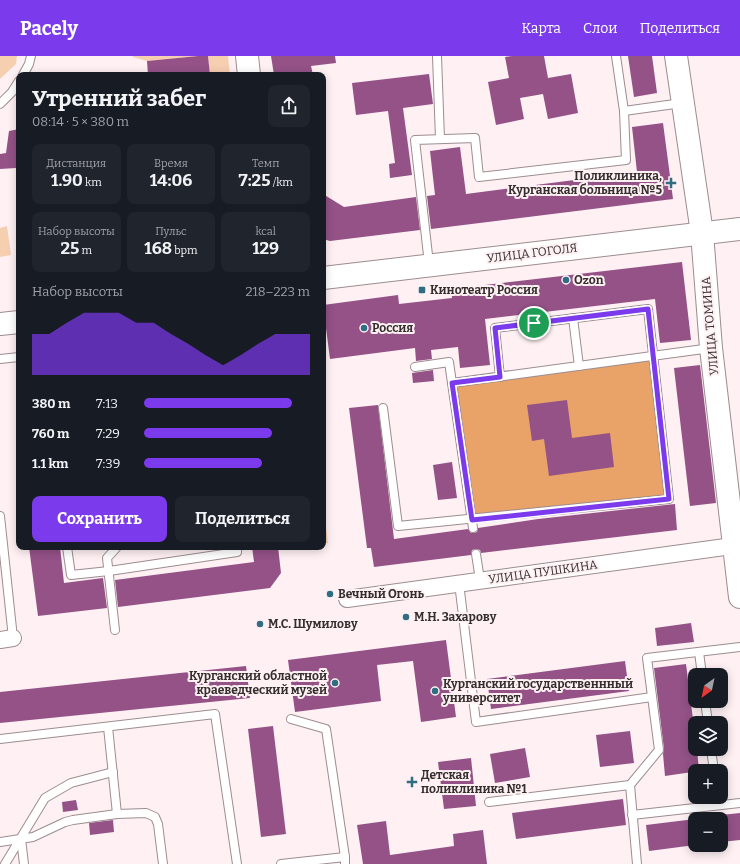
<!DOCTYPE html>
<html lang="ru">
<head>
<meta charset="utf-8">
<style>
  body { margin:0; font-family:Bitter,serif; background:#20242c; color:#f1f3f6; height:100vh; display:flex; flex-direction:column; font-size:15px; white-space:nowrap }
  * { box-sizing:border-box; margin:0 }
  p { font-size:13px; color:#9ea1a6 }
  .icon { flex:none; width:22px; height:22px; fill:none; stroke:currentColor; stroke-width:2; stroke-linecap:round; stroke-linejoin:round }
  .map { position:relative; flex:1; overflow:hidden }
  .drawer { position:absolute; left:16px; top:16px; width:310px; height:478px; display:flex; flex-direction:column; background:#171b24; border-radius:8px; box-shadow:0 2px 10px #0003 }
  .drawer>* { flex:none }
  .needle { width:26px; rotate:213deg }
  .controls { position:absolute; left:688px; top:612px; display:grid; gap:8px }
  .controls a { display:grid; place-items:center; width:40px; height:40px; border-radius:8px; background:#171b24; box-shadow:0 2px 10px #0003; font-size:20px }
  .pin { position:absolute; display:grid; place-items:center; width:34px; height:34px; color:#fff; margin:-17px; border:2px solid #fff; border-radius:50%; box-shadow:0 1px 4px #0007 }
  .round { display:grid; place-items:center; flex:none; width:42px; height:42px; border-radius:8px; background:#20242c }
  .summary { display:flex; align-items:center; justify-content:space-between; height:68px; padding:0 16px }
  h1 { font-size:22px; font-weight:700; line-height:30px }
  .metrics { display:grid; grid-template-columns:repeat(3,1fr); gap:6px; height:68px; padding:4px 16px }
  .metrics div { display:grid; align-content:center; border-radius:8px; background:#20242c; text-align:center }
  .metrics b { font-size:17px; font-weight:700 }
  .metrics small { font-size:11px; font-weight:400 }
  .metrics p { font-size:11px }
  .chart { height:112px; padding:8px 16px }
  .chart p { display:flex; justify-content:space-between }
  .chart svg { width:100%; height:72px; margin-top:4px; fill:#7c3aed; opacity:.7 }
  .cta { display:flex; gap:8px; margin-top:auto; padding:8px 16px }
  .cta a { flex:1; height:46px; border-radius:8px; background:#7c3aed; color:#fff; font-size:16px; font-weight:700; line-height:46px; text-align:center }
  .cta a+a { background:#20242c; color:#f1f3f6 }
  ul { padding:0 16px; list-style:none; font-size:13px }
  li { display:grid; grid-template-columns:64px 48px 1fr; align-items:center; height:30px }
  li i { height:10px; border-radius:5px; background:#7c3aed }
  header { display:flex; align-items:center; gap:24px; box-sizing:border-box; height:56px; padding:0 20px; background:#7c3aed; color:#fff }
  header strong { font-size:19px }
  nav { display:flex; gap:22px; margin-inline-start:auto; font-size:14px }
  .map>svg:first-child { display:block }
  .green { fill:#f6cfb1 }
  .forest { fill:#e9a268 }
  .building { fill:#945287 }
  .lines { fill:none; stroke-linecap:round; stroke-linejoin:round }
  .lane-casing { stroke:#9c8d90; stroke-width:10 }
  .street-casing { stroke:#9c8d90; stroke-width:18 }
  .secondary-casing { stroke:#9c8d90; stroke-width:24 }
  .lane { stroke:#fff; stroke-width:8 }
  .street { stroke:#fff; stroke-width:16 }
  .secondary { stroke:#fff; stroke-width:22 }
  .route-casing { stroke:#fff; stroke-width:8 }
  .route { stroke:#7c3aed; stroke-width:5 }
  .poi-dot { fill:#2e6d82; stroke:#fef0f3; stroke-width:1.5 }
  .labels { text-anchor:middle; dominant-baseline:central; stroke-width:4; stroke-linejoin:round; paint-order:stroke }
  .poi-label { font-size:12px; font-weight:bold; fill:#342e2f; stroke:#fef0f3; text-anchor:start }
  .street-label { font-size:12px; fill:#342e2f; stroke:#fef0f3 }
</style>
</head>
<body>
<header>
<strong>Pacely</strong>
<nav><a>Карта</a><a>Слои</a><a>Поделиться</a></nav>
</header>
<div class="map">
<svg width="740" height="808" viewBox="0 0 740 808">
  <rect width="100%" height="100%" fill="#fef0f3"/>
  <g class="green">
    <polygon points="0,0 17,0 16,8 0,23"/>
    <polygon points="133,0 198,0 147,5 133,1"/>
    <polygon points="208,0 228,0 230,19 210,19"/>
    <polygon points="7,170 11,199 0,201 0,172"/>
    <polygon points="323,447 328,487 323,488"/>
  </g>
  <polygon class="forest" points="649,304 664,439 476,459 457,330"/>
  <g class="building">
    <polygon points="198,0 208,0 210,19 148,19 147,5"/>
    <polygon points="271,0 335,0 336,7 311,10 313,19 274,19"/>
    <polygon points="512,0 544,0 548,22 571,18 578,57 548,63 543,38 520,42 524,63 496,69 488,26 509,22 505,1"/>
    <polygon points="628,0 652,0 657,37 634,41"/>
    <polygon points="429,18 433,48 403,52 412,119 390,122 389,108 395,107 388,55 356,59 352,27"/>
    <polygon points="663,67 673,143 431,173 427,140 435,139 430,95 460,91 466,138 637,116 632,71"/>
    <polygon points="19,73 19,105 16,112 0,113 0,98 6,97 9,75"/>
    <polygon points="323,138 344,151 416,141 420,174 330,185 323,183"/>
    <polygon points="682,206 691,284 660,287 655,243 485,263 490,309 460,312 458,291 431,294 432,303 416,305 415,292 330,303 323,249 398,239 399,248 452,242 451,233"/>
    <polygon points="700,309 716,447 690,450 674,312"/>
    <polygon points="433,314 434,325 413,327 412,317"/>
    <polygon points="567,344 572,382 610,377 614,411 549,420 544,383 532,385 527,349"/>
    <polygon points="378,349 394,483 468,473 471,477 473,477 477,476 478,472 538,463 675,448 677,474 481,497 480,494 476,493 472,494 471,499 374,511 371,492 367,492 349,352"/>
    <polygon points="452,406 457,442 438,444 433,409"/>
    <polygon points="29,491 60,491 64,527 103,522 107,552 38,560"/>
    <polygon points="252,491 278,491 281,517 270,532 118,551 115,524 254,506"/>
    <polygon points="691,567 694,586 657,590 655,572"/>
    <polygon points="446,584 456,661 421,666 413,605 377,609 381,645 295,656 288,604"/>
    <polygon points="625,605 629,635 491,653 487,623"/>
    <polygon points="686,608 695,679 695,693 697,693 699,715 665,720 663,698 664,693 654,612"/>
    <polygon points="246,610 250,642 0,667 0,636"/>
    <polygon points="273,670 286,778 261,781 248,673"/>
    <polygon points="630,675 634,707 600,711 596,679"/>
    <polygon points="525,692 530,721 495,727 490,698"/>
    <polygon points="471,702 476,750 444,753 438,706"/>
    <polygon points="623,743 626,769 516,783 512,757"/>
    <polygon points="76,744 78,754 63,756 62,746"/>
    <polygon points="740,757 740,784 721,786 721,759"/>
    <polygon points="695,763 695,789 649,795 646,769"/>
    <polygon points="113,764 114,776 90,779 89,767"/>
    <polygon points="386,765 390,799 454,790 453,778 483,774 487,808 363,808 357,769"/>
  </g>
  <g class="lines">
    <defs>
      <g id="lane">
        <polyline points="437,0 440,83"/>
        <polyline points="23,19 29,8 31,0"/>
        <polyline points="0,48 12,36 19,25"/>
        <polyline points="624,55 682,47"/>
        <polyline points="429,208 415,84 475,82 479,121 626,104 624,55 616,0"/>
        <polyline points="573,262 579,310"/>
        <polyline points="0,303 19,301"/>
        <polyline points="415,311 449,306 452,327"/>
        <polyline points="383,352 398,470 669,443 648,253 495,272 500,321"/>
        <polyline points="0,460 13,582"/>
        <polyline points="473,472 452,327 711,292"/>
        <polyline points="67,491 71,519 109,515 237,496 237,491"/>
        <polyline points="476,498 480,524"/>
        <polyline points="459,527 476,666 652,641"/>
        <polyline points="115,574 107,502 117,491"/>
        <polyline points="699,596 702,619"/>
        <polyline points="705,645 708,667"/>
        <polyline points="291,663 326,673 345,801"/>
        <polyline points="108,671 117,758 146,757 155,761 158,768 163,808"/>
        <polyline points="0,683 215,658 237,808"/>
        <polyline points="711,693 714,715"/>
        <polyline points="489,746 630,729"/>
        <polyline points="632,759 740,747"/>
        <polyline points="21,783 24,808"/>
        <polyline points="0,786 33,781 65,766 73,764 117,758"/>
        <polyline points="5,808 45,742 71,727 113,716"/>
        <polyline points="281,808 345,801 345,808"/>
        <polyline points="637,808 630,729 659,694 647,602 740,591"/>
      </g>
      <g id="street">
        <polyline points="347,543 740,489"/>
        <polyline points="0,584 13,582"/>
      </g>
      <g id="secondary">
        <polyline points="247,0 249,19"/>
        <polyline points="676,0 702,177 711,292 740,541"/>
        <polyline points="323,222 740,173"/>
        <polyline points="0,268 19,266"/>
      </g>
    </defs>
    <use href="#lane" class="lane-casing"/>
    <use href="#street" class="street-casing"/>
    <use href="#secondary" class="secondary-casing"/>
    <use href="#lane" class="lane"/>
    <use href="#street" class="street"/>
    <use href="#secondary" class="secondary"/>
  </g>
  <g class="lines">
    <defs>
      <polygon id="route" points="648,253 669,443 472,464 452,327 500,321 495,272"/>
    </defs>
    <use href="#route" class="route-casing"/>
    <use href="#route" class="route"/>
  </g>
  <g class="poi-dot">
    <path d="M669 121h4v4h4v4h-4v4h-4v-4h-4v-4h4z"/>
    <circle cx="566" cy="224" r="4"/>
    <rect x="418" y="230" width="8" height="8" rx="2"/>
    <circle cx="364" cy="272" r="4"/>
    <circle cx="330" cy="538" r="4"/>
    <circle cx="406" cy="561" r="4"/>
    <circle cx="260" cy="568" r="4"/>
    <circle cx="335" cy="627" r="4"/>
    <circle cx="435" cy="635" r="4"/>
    <path d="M410 720h4v4h4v4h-4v4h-4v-4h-4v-4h4z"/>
  </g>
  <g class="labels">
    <g class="poi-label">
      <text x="662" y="120" text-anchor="end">Поликлиника,<tspan x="662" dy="14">Курганская больница №5</tspan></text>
      <text x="574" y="224">Ozon</text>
      <text x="430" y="234">Кинотеатр Россия</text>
      <text x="372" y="272">Россия</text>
      <text x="338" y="538">Вечный Огонь</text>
      <text x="414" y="561">М.Н. Захарову</text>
      <text x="268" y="568">М.С. Шумилову</text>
      <text x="327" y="620" text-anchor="end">Курганский областной<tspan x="327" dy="14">краеведческий музей</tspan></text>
      <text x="443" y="628">Курганский государственнный<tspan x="443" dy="14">университет</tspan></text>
      <text x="421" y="719">Детская<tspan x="421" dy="14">поликлиника №1</tspan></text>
    </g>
    <g class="street-label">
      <text transform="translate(532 197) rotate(-7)">УЛИЦА ГОГОЛЯ</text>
      <text transform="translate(710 270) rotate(-95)">УЛИЦА ТОМИНА</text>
      <text transform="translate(543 516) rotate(-8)">УЛИЦА ПУШКИНА</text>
    </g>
  </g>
</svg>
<div class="controls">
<a><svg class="needle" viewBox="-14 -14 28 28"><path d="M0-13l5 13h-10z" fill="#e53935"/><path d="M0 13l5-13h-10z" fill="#9ea1a6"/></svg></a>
<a><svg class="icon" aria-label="layers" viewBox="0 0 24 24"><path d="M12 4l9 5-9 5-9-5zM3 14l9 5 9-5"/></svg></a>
<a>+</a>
<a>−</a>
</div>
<div class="pin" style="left:534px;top:267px;background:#1e9e55"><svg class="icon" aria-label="arrive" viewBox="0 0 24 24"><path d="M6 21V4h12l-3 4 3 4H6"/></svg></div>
<section class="drawer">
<div class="summary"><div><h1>Утренний забег</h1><p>08:14 · 5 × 380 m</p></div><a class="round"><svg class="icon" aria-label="share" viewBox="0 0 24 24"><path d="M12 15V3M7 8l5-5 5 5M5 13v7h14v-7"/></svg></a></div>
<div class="metrics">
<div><p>Дистанция</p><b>1.90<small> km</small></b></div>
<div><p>Время</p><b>14:06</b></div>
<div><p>Темп</p><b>7:25<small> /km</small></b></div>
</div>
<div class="metrics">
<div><p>Набор высоты</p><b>25<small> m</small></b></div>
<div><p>Пульс</p><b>168<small> bpm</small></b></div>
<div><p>kcal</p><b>129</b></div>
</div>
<div class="chart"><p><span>Набор высоты</span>218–223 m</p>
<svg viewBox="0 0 160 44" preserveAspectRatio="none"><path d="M0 44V19L10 19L20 12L30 6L40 6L50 6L60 12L70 12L80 19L90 25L100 32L110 38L120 32L130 25L140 19L150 19L160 19V44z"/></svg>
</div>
<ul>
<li><b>380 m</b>7:13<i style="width:89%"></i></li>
<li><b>760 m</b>7:29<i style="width:77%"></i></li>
<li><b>1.1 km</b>7:39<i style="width:71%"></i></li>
</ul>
<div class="cta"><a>Сохранить</a><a>Поделиться</a></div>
</section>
</div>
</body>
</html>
